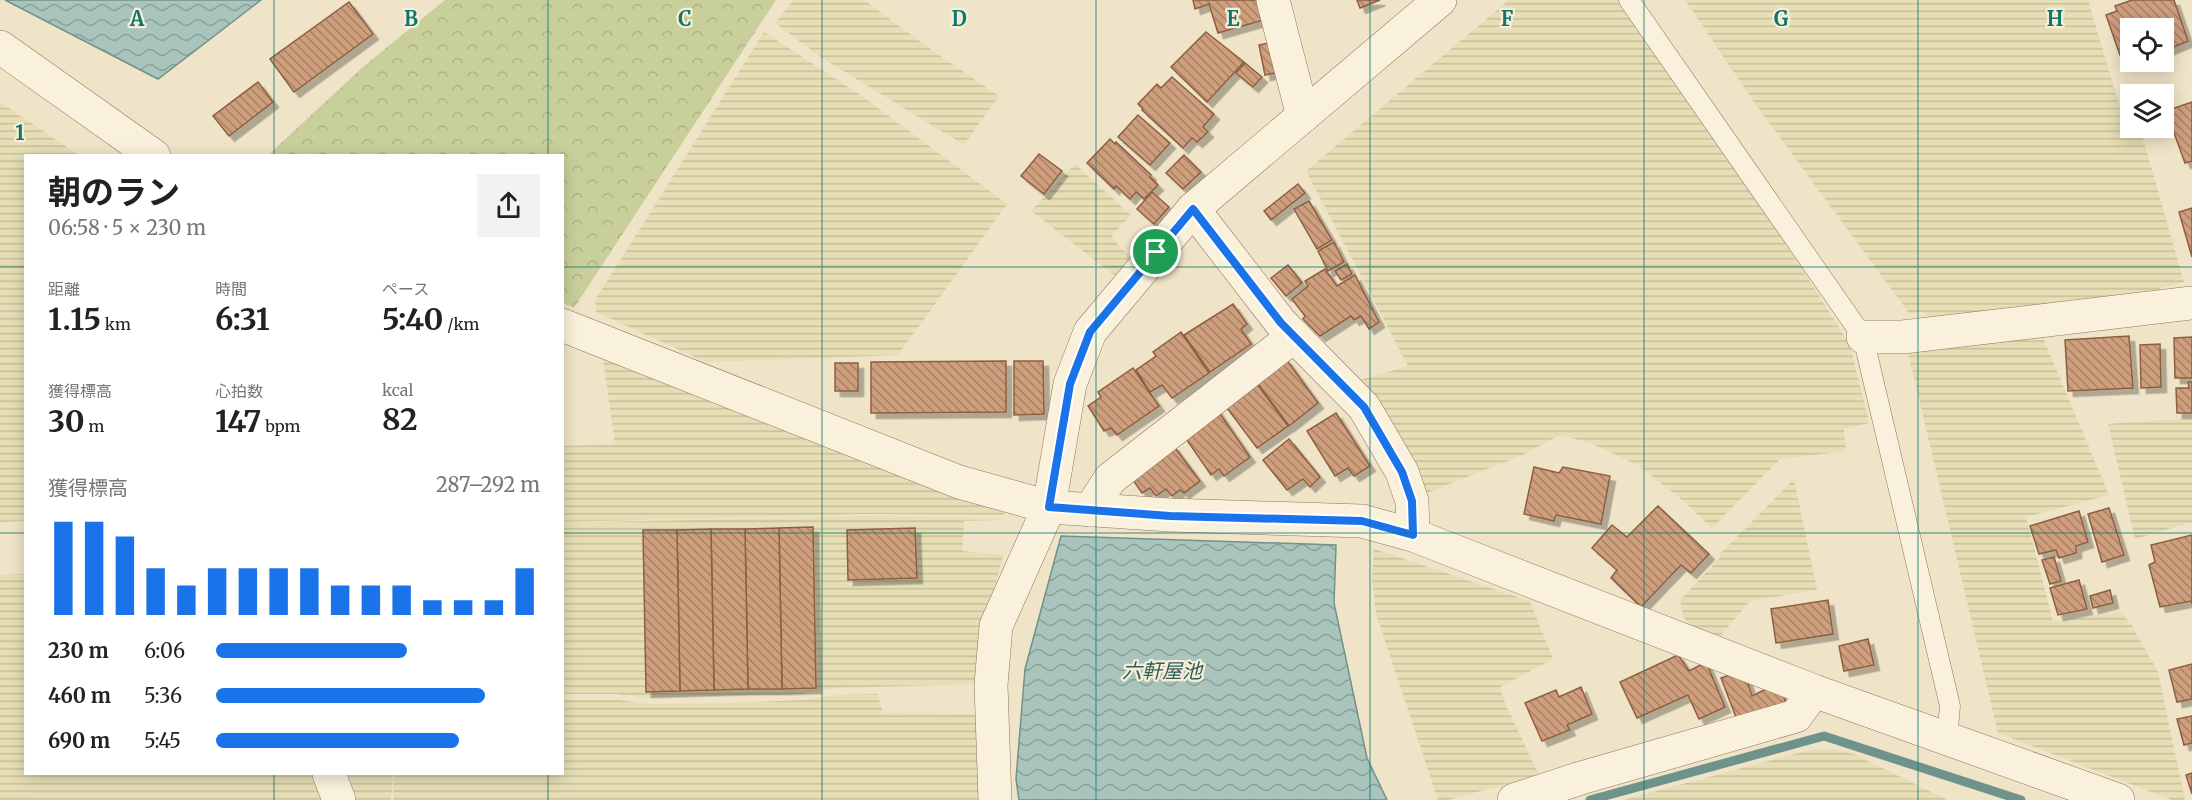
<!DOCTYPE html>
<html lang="ja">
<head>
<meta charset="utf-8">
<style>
  body { margin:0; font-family:Merriweather,"Noto Sans JP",serif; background:#f2f2f2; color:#222; height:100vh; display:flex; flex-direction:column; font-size:22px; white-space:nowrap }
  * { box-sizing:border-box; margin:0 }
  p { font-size:20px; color:#767676 }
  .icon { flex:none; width:33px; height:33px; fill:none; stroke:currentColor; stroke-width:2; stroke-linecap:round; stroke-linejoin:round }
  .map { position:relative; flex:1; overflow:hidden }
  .panel { position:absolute; left:24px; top:154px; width:540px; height:621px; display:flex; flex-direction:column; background:#fff; border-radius:0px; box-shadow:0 3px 15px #0003 }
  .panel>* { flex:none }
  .buttons { position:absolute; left:2120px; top:18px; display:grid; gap:12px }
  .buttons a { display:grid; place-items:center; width:54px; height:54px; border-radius:0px; background:#fff; box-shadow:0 3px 15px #0003; font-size:30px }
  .pin { position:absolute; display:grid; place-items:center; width:51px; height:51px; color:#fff; margin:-26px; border:3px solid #fff; border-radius:50%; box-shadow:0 2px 6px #0007 }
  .round { display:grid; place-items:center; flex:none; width:63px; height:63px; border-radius:0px; background:#f2f2f2 }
  .headline { display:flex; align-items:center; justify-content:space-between; height:102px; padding:0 24px }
  h1 { font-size:33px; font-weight:700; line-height:45px }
  .metrics { display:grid; grid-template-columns:repeat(3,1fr); gap:9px; height:102px; padding:6px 24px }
  .metrics div { display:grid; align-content:center }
  .metrics b { font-size:30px; font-weight:700 }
  .metrics small { font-size:16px; font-weight:400 }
  .metrics p { font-size:16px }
  .chart { height:168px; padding:12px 24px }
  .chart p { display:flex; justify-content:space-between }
  .chart svg { width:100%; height:108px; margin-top:6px; stroke:#1a73e8; stroke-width:6 }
  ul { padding:0 24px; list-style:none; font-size:20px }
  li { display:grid; grid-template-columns:96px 72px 1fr; align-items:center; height:45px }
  li i { height:15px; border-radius:8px; background:#1a73e8 }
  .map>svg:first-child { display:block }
  .farmland { fill:url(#farmland-rules) }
  .forest { fill:url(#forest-crowns) }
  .water { fill:url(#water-waves); stroke:#6f938a; stroke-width:1.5 }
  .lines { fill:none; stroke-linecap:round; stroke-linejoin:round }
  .stream { stroke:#6f938a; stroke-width:9 }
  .building { fill:url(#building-back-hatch); stroke:#8d5f41; stroke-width:1.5; filter:url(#shadow) }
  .lane-casing { stroke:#8d765c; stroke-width:21 }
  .street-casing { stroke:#8d765c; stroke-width:34 }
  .lane { stroke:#faf1dc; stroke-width:20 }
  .street { stroke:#faf1dc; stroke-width:33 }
  .route-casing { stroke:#fff; stroke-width:12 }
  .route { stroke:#1a73e8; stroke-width:8 }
  .grid { fill:none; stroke:#0f766e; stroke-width:1.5; stroke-opacity:0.55 }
  .labels { text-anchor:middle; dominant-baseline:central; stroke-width:4.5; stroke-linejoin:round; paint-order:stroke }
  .water-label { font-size:20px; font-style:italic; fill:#2f5d5a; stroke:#f7eed8 }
  .grid-label { font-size:20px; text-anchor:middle; font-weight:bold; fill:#0f766e; stroke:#f7eed8; stroke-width:4.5; stroke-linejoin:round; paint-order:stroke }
</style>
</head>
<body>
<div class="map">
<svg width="2192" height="800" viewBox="0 0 2192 800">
  <defs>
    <pattern id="farmland-rules" width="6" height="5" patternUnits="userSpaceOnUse" patternTransform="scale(1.5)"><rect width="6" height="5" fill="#e6deb5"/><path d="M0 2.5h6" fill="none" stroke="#c6bf9b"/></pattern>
    <pattern id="forest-crowns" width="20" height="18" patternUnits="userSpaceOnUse" patternTransform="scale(1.5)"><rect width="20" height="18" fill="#c9cf9b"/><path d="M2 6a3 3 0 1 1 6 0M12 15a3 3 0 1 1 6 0" fill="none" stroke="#aeb285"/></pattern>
    <pattern id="water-waves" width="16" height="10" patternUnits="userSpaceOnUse" patternTransform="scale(1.5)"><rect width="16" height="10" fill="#a9c4bc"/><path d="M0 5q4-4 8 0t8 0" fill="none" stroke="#8ba098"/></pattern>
    <pattern id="building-back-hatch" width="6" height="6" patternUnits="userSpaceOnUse" patternTransform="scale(1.5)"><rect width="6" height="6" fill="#cf9f7d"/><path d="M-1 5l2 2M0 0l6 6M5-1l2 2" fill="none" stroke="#a98266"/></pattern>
    <filter id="shadow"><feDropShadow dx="5.5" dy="5.5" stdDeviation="0" flood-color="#0004"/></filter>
  </defs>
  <rect width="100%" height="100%" fill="#f0e4c8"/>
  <g class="farmland">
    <polygon points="793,0 864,0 933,51 999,96 964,145 822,58 775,23"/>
    <polygon points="1509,0 1617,0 1797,261 1850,345 1869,423 1844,429 1846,451 1780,459 1712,528 1682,500 1638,465 1590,443 1560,435 1525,454 1422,495 1353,382 1408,366 1306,171"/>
    <polygon points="1685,0 2088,0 2120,108 2130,109 2130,128 2140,128 2184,282 2160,288 2162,300 1933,324 1923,312 1909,313 1756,105"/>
    <polygon points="764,32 862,96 1007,204 898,355 706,362 596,312 595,300"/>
    <polygon points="0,102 80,156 26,156 25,521 0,522"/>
    <polygon points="1075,164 1131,215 1111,237 1133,260 1114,275 1031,211"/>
    <polygon points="2041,333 2109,495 2026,517 2053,621 2121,612 2132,626 2158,672 2185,800 2172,800 1998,733 1907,348"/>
    <polygon points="603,359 1007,512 1002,515 864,514 563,522 562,446 615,444"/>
    <polygon points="2192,418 2192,522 2135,539 2108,424"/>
    <polygon points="1794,479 1817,590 1750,601 1720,636 1689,626 1684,617 1680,600 1719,559 1721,553"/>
    <polygon points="863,516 1002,518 998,520 964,521 962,551 1003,555 985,626 980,684 836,688 801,694 732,696 649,698 616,694 563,694 562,523"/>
    <polygon points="1374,549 1530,601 1553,659 1500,687 1505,703 1539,775 1448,800 1438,800 1376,614 1372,579"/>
    <polygon points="25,574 26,774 322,774 331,800 0,800 0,575"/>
    <polygon points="878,694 883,713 982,714 988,800 393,800 394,774 562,774 563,700 618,700 650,704 733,703 802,700 837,695"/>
    <polygon points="1813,749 1835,749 1854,754 1947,800 1623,800"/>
    <polygon points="343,774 393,774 391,800 354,800"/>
  </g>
  <polygon class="forest" points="445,0 776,0 574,308 563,303 562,156 267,156 364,66"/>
  <g class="water">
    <polygon points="5,0 261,0 158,79"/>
    <polygon points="1061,536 1336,545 1334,603 1367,758 1387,800 1019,800 1016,779 1025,669"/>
  </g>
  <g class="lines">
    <polyline class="stream" points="1590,800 1824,736 2021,800"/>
  </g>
  <g class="building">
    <polygon points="1193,0 1269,0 1274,17 1218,33 1209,4 1195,9"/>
    <polygon points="1357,0 1380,0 1360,8"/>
    <polygon points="2132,0 2174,0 2188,41 2169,49 2165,40 2163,41 2163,28 2130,28 2130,52 2120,55 2106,15 2117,11 2115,6"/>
    <polygon points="349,2 373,34 294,92 270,59"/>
    <polygon points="1206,32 1244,62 1207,102 1171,67"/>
    <polygon points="1278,41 1284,71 1265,75 1259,45"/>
    <polygon points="1245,63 1262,77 1253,87 1236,73"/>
    <polygon points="1172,77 1214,114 1203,127 1208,132 1197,142 1192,138 1183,148 1142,110 1143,109 1138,104 1157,84 1161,88"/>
    <polygon points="258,82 273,102 229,136 213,116"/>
    <polygon points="2192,102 2192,161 2185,163 2166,111"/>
    <polygon points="1138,115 1170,143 1150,165 1118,137"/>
    <polygon points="1110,139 1115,144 1116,142 1151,175 1150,177 1158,185 1144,199 1136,192 1130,199 1116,186 1114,189 1087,163"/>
    <polygon points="1039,154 1062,171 1044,194 1021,176"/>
    <polygon points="1184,155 1201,172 1183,189 1166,173"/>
    <polygon points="1298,184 1305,193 1271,220 1264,211"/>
    <polygon points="1152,192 1169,207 1154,224 1137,209"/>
    <polygon points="1309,201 1332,240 1317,249 1294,209"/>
    <polygon points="2192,208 2192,257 2179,212"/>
    <polygon points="1334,242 1344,262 1328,271 1318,251"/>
    <polygon points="1347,264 1352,274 1341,280 1335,271"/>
    <polygon points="1288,265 1302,283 1286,296 1271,278"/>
    <polygon points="1325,269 1337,286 1355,275 1379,322 1369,329 1361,316 1354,320 1351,316 1320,336 1303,319 1305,316 1292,299 1308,286 1305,281"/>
    <polygon points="1233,304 1247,324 1241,329 1251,344 1210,372 1184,335"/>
    <polygon points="1181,332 1209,373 1172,398 1162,385 1150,392 1136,370 1156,356 1153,352"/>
    <polygon points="2129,336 2133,388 2068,391 2065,340"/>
    <polygon points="2192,337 2192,378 2175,378 2174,338"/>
    <polygon points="2160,344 2161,387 2141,388 2140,345"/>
    <polygon points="1286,359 1318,403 1289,426 1256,381"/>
    <polygon points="1006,361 1006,412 871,413 871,362"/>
    <polygon points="1014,361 1043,361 1044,414 1014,415"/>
    <rect x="835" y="363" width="23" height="28"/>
    <polygon points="1133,368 1159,406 1117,435 1111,428 1104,431 1088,406 1101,397 1098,392"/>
    <polygon points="1255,381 1288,426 1257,448 1224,404"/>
    <polygon points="2188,382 2192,382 2192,413 2177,413 2176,388 2189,388"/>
    <polygon points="1216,408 1250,457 1224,476 1219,469 1211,475 1182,433"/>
    <polygon points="1336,413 1370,466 1354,476 1348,468 1335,476 1307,431"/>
    <polygon points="1289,439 1320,477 1310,487 1303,479 1287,490 1263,460"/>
    <polygon points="1173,445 1200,481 1184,493 1180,490 1172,496 1166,489 1156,496 1150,488 1142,493 1131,477"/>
    <polygon points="1534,467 1559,473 1563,467 1610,476 1601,524 1556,515 1554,521 1524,514"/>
    <polygon points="1658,506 1709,554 1691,573 1681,565 1641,607 1611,578 1617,570 1592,548 1612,525 1627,537"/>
    <polygon points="2109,508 2124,555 2102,562 2088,514"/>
    <polygon points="2079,511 2088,542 2076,546 2076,553 2059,558 2056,550 2039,554 2030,526"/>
    <polygon points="813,527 816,688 782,689 779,528"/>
    <polygon points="779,528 782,689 748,689 745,529"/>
    <polygon points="915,528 917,578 848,580 847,530"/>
    <polygon points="711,529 745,529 748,689 714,690"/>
    <polygon points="711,529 714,690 680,691 677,530"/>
    <polygon points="643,530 677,530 680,691 646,692"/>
    <polygon points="2192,535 2192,604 2191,601 2160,607 2149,565 2155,562 2151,545"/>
    <polygon points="2054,557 2061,581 2050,584 2042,560"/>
    <polygon points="2079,580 2087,609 2058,615 2050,588"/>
    <polygon points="2110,590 2113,603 2093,608 2090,596"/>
    <polygon points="1828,600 1833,634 1776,643 1771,609"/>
    <polygon points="1868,639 1874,665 1844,671 1839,646"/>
    <polygon points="1678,655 1689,671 1706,662 1725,707 1699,719 1688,695 1637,718 1620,682"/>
    <polygon points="2192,664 2192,699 2177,702 2169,670"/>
    <polygon points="1730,675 1747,680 1752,696 1766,689 1783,694 1787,707 1739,725 1721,678"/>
    <polygon points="1581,687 1592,714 1567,725 1570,730 1542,741 1525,703 1556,690 1559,697"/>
    <polygon points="2192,716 2192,743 2184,745 2177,719"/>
    <polygon points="2192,773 2192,794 2186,775"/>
  </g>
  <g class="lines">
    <defs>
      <polyline id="lane" points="1629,0 1863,337 1950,706 1947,738"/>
      <g id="street">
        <polyline points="1273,0 1303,116"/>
        <polyline points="0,47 154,156"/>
        <polyline points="1193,209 1281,323 1364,407 1402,472 1412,501 1413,535"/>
        <polyline points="562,325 959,482 1049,507 1170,515 1362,521 1413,535 1814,691 2118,800"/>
        <polyline points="1863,337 1903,337 2192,303"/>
        <polyline points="1090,510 1110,479 1294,336"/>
        <polyline points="329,774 339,800"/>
        <polyline points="995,800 991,685 996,626 1049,507 1070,384 1090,332 1193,209 1440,0"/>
        <polyline points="1514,800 1581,778 1796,716 1814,691"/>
      </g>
    </defs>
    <use href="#lane" class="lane-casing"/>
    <use href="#street" class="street-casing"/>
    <use href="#lane" class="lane"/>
    <use href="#street" class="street"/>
  </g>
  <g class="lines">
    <defs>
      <polygon id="route" points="1193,209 1281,323 1364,407 1402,472 1412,501 1413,535 1362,521 1170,516 1049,507 1070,384 1090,332"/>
    </defs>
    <use href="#route" class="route-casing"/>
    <use href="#route" class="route"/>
  </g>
  <path class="grid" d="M274,0v156M548,0v156M822,0v800M1096,0v800M1370,0v800M1644,0v800M1918,0v800M0,267h26M562,267h1630M0,533h26M562,533h1630M274,774v26M548,774v26"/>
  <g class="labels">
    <g class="water-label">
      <text x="1162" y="670">六軒屋池</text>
    </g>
  </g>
  <g class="grid-label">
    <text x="137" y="26">A</text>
    <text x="411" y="26">B</text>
    <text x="685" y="26">C</text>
    <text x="959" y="26">D</text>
    <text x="1233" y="26">E</text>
    <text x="1507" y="26">F</text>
    <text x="1781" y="26">G</text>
    <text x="2055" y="26">H</text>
    <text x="20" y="140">1</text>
  </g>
</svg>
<div class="buttons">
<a><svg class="icon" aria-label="locate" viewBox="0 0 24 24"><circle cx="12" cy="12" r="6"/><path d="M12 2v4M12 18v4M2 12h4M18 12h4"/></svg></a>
<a><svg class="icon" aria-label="layers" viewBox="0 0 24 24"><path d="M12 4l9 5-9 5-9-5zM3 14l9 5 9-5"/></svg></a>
</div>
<div class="pin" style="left:1156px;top:252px;background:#1e9e55"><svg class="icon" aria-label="arrive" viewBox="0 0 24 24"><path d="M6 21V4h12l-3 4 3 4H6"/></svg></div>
<section class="panel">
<div class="headline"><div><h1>朝のラン</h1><p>06:58 · 5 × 230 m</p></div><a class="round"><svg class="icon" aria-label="share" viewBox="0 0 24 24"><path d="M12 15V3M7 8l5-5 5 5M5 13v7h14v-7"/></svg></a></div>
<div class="metrics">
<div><p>距離</p><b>1.15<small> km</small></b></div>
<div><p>時間</p><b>6:31</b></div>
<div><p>ペース</p><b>5:40<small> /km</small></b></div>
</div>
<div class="metrics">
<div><p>獲得標高</p><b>30<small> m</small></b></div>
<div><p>心拍数</p><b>147<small> bpm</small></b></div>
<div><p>kcal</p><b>82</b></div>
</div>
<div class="chart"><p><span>獲得標高</span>287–292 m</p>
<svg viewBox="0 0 160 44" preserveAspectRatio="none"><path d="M5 44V6M15 44V6M25 44V12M35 44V25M45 44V32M55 44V25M65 44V25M75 44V25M85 44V25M95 44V32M105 44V32M115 44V32M125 44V38M135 44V38M145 44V38M155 44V25"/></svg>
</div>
<ul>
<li><b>230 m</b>6:06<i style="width:59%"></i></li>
<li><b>460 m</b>5:36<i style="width:83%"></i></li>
<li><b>690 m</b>5:45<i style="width:75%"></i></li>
</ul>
</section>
</div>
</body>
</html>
